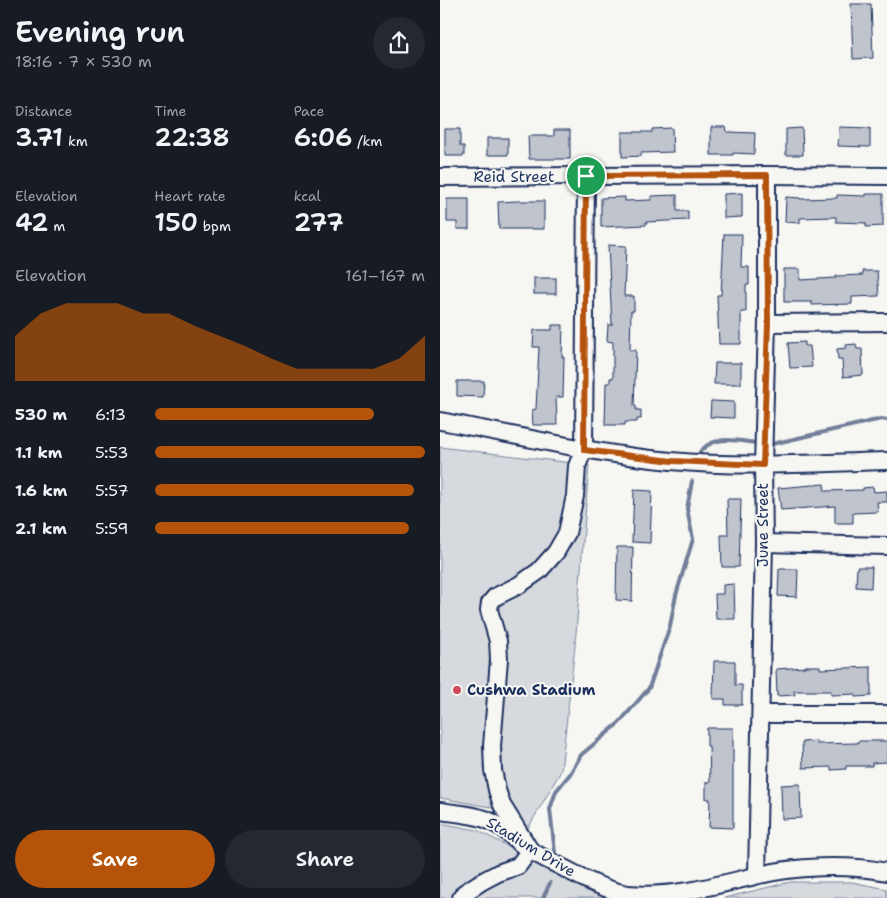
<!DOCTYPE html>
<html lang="en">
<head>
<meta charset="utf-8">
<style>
  body { margin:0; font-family:"Shantell Sans",sans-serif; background:#242831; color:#f1f3f6; height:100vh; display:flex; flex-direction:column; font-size:19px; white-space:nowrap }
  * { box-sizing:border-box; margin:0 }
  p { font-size:16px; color:#9ea1a6 }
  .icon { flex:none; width:28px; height:28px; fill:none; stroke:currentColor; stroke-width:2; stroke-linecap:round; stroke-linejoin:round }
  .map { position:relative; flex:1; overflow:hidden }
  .sheet { display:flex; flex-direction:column; background:#171b24; width:440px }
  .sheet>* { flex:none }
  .pin { position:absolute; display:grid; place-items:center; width:42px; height:42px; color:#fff; margin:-21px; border:2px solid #fff; border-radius:50%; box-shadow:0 1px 5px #0007 }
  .round { display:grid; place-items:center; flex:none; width:52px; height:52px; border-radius:26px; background:#242831 }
  .head { display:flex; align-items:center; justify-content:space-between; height:85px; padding:0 15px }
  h1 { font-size:28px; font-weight:600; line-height:38px }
  .metrics { display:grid; grid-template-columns:repeat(3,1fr); gap:8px; height:85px; padding:5px 15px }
  .metrics div { display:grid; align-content:center }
  .metrics b { font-size:25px; font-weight:600 }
  .metrics small { font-size:14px; font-weight:400 }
  .metrics p { font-size:14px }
  .chart { height:140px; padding:10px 15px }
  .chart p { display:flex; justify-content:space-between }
  .chart svg { width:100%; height:90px; margin-top:5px; fill:#b45309; opacity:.7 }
  .cta { display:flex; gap:10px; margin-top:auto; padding:10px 15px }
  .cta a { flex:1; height:58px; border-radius:30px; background:#b45309; color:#fff; font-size:20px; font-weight:600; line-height:58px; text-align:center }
  .cta a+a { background:#242831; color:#f1f3f6 }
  ul { padding:0 15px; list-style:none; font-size:16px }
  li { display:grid; grid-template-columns:80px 60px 1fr; align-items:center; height:38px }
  li i { height:12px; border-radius:6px; background:#b45309 }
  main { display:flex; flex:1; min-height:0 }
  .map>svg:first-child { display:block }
  .green { fill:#d6d9dd; stroke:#78849e }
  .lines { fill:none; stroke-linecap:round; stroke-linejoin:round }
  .stream { stroke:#717e99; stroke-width:4 }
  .building { fill:#c0c4cd; stroke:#1b2f5e }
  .minor-casing { stroke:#1b2f5e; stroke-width:20 }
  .minor { stroke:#f6f6f2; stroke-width:16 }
  .route-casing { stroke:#fff; stroke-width:10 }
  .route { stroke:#b45309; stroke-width:6 }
  .poi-dot { fill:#d1495b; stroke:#f6f6f2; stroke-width:2 }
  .labels { text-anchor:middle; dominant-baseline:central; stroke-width:4; stroke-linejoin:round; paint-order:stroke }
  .street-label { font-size:15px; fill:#1b2f5e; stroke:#f6f6f2 }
  .poi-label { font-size:15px; font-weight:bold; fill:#1b2f5e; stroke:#f6f6f2; text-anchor:start }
</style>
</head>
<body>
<main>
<section class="sheet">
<div class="head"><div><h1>Evening run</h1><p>18:16 · 7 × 530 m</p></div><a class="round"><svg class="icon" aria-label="share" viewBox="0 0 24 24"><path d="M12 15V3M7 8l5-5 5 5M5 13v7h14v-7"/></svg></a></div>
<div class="metrics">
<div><p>Distance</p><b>3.71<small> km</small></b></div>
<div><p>Time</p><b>22:38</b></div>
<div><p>Pace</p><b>6:06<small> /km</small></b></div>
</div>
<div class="metrics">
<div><p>Elevation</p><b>42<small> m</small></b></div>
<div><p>Heart rate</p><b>150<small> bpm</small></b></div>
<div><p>kcal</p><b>277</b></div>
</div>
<div class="chart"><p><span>Elevation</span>161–167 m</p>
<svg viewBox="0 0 160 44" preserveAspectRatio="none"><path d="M0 44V22L10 11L20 6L30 6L40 6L50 11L60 11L70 17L80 22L90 27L100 33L110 38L120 38L130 38L140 38L150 33L160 22V44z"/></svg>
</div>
<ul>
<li><b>530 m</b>6:13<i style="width:81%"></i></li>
<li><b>1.1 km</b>5:53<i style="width:100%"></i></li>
<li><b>1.6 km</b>5:57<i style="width:96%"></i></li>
<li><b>2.1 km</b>5:59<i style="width:94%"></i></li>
</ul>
<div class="cta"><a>Save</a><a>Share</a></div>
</section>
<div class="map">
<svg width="447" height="898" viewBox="0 0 447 898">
  <rect width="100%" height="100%" fill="#f6f6f2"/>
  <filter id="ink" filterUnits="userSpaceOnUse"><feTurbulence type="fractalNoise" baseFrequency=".02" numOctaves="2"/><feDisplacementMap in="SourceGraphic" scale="10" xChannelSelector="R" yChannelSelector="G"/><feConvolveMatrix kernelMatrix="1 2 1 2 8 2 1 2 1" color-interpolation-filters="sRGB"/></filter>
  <g filter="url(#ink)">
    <g class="green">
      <polygon points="0,447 149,465 135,646 121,771 87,830 50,807 0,798"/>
      <polygon points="0,823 37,830 166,898 0,898"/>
      <polygon points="350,882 412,882 447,889 447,898 284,898"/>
    </g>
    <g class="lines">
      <g class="stream">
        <polyline points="332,444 441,419 447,420"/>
        <path d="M257,456c14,-22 36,-16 59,-13"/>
        <polyline points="115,853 110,809 116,791 130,774 141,755 179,723 209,688 230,626 236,595 253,539 247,509 252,481"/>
        <polyline points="103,898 110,883"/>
      </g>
    </g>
    <g class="building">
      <polygon points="411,4 431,4 433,58 413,59"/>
      <polygon points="271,127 286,127 287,132 315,133 314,154 293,153 293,155 271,155"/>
      <polygon points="399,127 430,128 430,147 398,146"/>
      <polygon points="232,128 233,152 201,153 201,156 182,157 182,132 212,132 212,129"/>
      <polygon points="362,128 363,155 346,155 346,129"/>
      <polygon points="5,129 20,129 20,146 24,146 24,156 5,156"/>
      <polygon points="114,130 130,130 130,159 89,159 88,136 114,136"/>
      <rect x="47" y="138" width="21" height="17"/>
      <polygon points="302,193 302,217 284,218 284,194"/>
      <polygon points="426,194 443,194 443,226 426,227 426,223 396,222 396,217 360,218 360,223 345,222 346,197 360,198 360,199 397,198 397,195 426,196"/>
      <polygon points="237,195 237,211 248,211 248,220 206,222 206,225 161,227 161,198 185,197 185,201 211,200 211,196"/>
      <polygon points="7,199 29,199 29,229 17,229 17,222 7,222"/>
      <polygon points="78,201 104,201 104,229 59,229 58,202"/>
      <polygon points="284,234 302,234 301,267 309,267 309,285 306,285 306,312 301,312 301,344 279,344 277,295 281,295"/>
      <polygon points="168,245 186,246 184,296 194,296 194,311 191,311 190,350 196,350 194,406 196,406 196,410 201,410 201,419 197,419 197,422 185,422 185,425 165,425 166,383 170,383 170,378 173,378 173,342 167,341 168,325 172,325"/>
      <polygon points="344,269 360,269 360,280 396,278 396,276 423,275 422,271 437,271 439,296 412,297 412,304 372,305 372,302 344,302"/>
      <rect x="94" y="278" width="22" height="16"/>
      <polygon points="112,325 123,325 122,357 124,357 123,397 116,397 117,425 93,425 92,410 96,409 99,347 93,347 94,330 112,330"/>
      <polygon points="365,342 365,346 370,346 372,367 350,368 348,343"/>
      <polygon points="416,344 417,349 422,349 423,375 403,377 402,359 398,359 397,349 406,348 406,345"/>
      <polygon points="275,363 301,363 301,384 274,384"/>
      <polygon points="17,381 44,381 43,397 17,396"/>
      <polygon points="271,401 294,402 294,418 270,417"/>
      <polygon points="384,484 385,491 423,490 423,488 433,487 434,492 447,491 447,502 437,502 438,512 413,513 413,523 395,523 395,506 341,510 338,488"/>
      <polygon points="194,490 212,491 210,543 192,542"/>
      <polygon points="287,499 301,499 299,567 282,567 281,535 288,535"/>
      <polygon points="177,547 193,547 192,601 176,600"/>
      <polygon points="417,567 432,567 431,588 416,587"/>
      <polygon points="339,569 358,569 357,597 338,596"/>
      <polygon points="294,584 295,619 276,619 275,594 283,594 283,585"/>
      <polygon points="274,661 295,661 295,685 302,685 302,705 285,705 285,699 273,699"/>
      <polygon points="365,666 380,666 380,669 431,667 431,696 415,697 415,694 391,695 391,691 354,691 355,695 337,696 336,669 365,667"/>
      <polygon points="267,728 293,728 293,828 269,827 270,799 266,799 266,782 270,782 269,746 267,746"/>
      <polygon points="377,741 377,744 418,743 418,741 447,741 447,762 432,763 432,766 406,766 406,769 391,770 391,767 363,768 362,742"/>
      <polygon points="360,784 361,818 342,819 341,785"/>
    </g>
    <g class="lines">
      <defs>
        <g id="minor">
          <polyline points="0,177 327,175 447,176"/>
          <polyline points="327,323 447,322"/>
          <path d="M0,421c77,14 153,33 231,40 72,7 144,2 216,0"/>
          <polyline points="324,543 447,546"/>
          <polyline points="321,714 447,714"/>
          <path d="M0,811c14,2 31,3 45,8 20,7 29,22 46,32 9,5 18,10 27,14 23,12 45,25 70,29 44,4 85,-8 127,-18 39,-10 92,-12 132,-4"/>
          <polyline points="317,875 324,543 323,465 327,323 327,175"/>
          <polyline points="21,898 24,893 41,882 58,873 78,866 90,850 62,805 57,790 53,770 52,746 59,659 58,641 49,610 50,603 55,597 79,585 99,571 116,552 127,533 135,496 137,466 144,449 146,177"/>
        </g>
      </defs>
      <use href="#minor" class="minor-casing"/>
      <use href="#minor" class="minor"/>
    </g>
  </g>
  <g class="lines" filter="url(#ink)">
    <defs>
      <polygon id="route" points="327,175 328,323 323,465 232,461 144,450 146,176"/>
    </defs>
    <use href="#route" class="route-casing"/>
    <use href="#route" class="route"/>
  </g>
  <circle class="poi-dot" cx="17" cy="690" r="5"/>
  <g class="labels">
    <g class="street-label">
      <text x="74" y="177">Reid Street</text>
      <text transform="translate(323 525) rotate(-90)">June Street</text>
      <text transform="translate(91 847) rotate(31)">Stadium Drive</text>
    </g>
    <g class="poi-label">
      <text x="27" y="690">Cushwa Stadium</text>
    </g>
  </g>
</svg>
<div class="pin" style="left:146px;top:176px;background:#1e9e55"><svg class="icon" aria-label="arrive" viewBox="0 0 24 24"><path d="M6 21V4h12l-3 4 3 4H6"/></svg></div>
</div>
</main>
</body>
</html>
